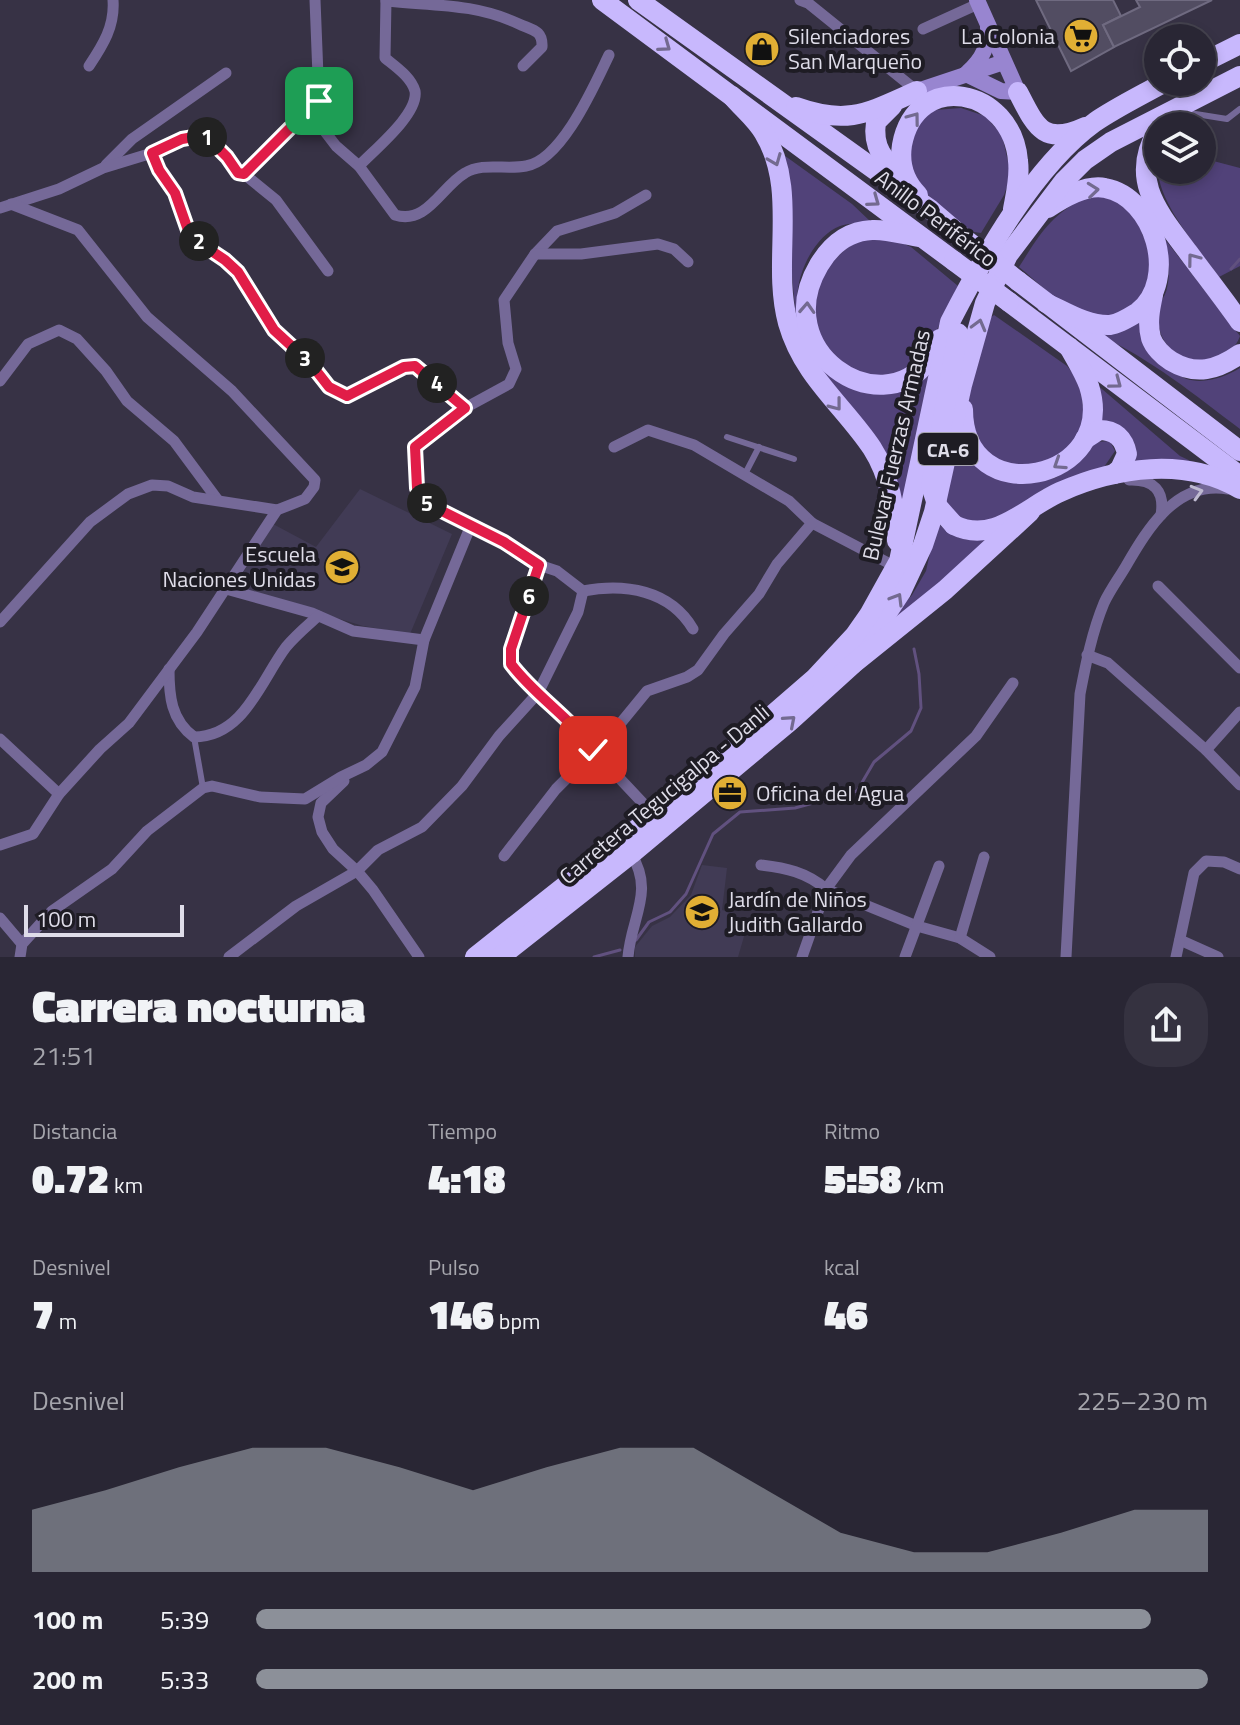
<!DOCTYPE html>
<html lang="es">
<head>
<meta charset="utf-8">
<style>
  body { margin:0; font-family:"Titillium Web",sans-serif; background:#353240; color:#f1f3f6; height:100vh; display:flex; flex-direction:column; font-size:30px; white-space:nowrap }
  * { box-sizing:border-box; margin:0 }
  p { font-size:26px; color:#a5a5ac }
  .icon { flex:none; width:44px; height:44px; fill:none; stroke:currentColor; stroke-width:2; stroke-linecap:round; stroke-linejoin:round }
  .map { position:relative; height:957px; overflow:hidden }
  .drawer { display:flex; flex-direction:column; background:#292634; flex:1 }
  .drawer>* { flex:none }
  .controls { position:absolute; left:1144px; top:24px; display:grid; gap:16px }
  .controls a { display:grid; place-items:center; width:72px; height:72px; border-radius:50%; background:#292634; box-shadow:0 4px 12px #0003,0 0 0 2px #45434f; font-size:40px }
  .scale { position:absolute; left:24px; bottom:20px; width:160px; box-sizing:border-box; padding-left:8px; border:4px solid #dfdde9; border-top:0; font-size:22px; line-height:28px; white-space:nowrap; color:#dfdde9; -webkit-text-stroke:6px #1e1c24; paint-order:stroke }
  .pin { position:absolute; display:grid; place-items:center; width:68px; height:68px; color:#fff; margin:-34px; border-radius:16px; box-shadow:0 4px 12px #0006 }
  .km { position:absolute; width:40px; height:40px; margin:-20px; border-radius:50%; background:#222; color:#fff; font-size:22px; line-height:40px; text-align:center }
  .round { display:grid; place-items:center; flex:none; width:84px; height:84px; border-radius:32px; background:#353240 }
  .summary { display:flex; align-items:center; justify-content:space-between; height:136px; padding:0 32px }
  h1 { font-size:44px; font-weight:800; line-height:60px }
  .metrics { display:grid; grid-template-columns:repeat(3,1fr); gap:12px; height:136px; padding:8px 32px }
  .metrics div { display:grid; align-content:center }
  .metrics b { font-size:40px; font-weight:800 }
  .metrics small { font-size:22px; font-weight:400 }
  .metrics p { font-size:22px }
  .chart { height:224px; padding:16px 32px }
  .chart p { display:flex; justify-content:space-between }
  .chart svg { width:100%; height:144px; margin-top:8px; fill:#8c9099; opacity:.7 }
  ul { padding:0 32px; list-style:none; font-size:26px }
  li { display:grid; grid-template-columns:128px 96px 1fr; align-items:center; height:60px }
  li i { height:20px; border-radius:10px; background:#8c9099 }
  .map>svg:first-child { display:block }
  .built { fill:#413b55 }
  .green { fill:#514279 }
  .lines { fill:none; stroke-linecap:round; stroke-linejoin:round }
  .stream { stroke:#61517f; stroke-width:3 }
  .building { fill:#524d62; stroke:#6f6a80; stroke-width:2 }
  .lane { stroke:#756998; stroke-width:6 }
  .street { stroke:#756998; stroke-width:11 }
  .secondary { stroke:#9885d0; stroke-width:16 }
  .highway { stroke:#c8b8fd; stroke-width:20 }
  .highway-bridge { stroke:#c8b8fd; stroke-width:20 }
  .oneway { stroke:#736a90 }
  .oneway2 { stroke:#bfbad1 }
  .route-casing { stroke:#fff; stroke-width:16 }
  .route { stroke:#e11d48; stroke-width:10 }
  .labels { text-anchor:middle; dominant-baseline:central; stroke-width:8; stroke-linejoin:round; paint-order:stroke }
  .shield { fill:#1e1c24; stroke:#a5a3ae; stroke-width:2 }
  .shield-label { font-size:20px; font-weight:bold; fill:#dfdde9 }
  .poi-label { font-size:22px; fill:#dfdde9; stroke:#1e1c24; text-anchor:start }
  .street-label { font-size:22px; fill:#dfdde9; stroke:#1e1c24 }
</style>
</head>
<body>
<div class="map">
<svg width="1240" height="957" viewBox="0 0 1240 957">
  <rect width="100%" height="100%" fill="#373245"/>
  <g class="built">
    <polygon points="360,489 452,534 410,634 363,626 234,587 273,524 316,547"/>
    <polygon points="702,865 727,868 722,910 734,913 731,927 745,933 738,957 635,957 635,947 652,926 670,917 691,895"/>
  </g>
  <g class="green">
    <polygon points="961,108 985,116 1002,135 1011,175 1004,195 981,233 968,231 915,183 905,163 917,121 935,110"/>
    <path d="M781,153l71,51 19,18c-10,1 -22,1 -31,4 -30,11 -55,68 -36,96 17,25 43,47 63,70l33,-1 31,-17 -29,142 -75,-131 -31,-65z"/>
    <path d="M1202,158l38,10v98l-21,11c-20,-28 -60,-73 -61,-107h44z"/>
    <path d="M1088,195l20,1 20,12 9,13 17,41 -11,36c-9,5 -18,12 -27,16 -35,15 -73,-28 -97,-47 24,-38 30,-49 69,-72z"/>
    <path d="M891,238l20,9 47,39c-12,23 -30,71 -51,85 -38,22 -87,-10 -94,-51 -2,-13 3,-30 4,-43l39,-38z"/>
    <path d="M1164,238l76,98c-4,12 -14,20 -27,23 -35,7 -62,-18 -53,-54 2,-6 6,-11 7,-17 4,-17 0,-34 -3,-50z"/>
    <path d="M1144,314c8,15 19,47 30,57 18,18 48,8 66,-3v61c-45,-34 -90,-71 -142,-94z"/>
    <polygon points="994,315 1067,366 1080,382 1085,424 1066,453 1023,469 987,455 969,419 969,398 986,321"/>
    <path d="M1095,383l85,73 17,8h-66c9,-32 -4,-34 -32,-39z"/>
    <polygon points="958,425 1009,480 1026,483 1055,478 1069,470 1095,442 1110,441 1115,451 1104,467 1042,490 1008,514 970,527 942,508"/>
    <path d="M937,522c19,21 39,21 64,14l-111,92v-8l22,-25 14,-24z"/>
  </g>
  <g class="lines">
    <g class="stream">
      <polyline points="1231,269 1240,259"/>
      <polyline points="636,940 649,922 670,912 686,894 713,834 740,812 795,808 857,791 874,762 911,731 921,708 919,674 914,649"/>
      <polyline points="594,957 620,950"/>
    </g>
  </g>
  <g class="building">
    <polygon points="1036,0 1113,0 1121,16 1103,25 1114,47 1071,71"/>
    <polygon points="1136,0 1212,0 1114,47 1103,25 1140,7"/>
    <polygon points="757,37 774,44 766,65 751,55"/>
  </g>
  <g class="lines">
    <g class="lane">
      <polyline points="1183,112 1227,119 1240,109"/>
      <polyline points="727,437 794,459"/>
      <polyline points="745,474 759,447"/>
      <polyline points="194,737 203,788"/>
    </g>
    <g class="street">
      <polyline points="800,0 808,3 917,91"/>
      <path d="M386,1c48,5 88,2 133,23 13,6 24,6 23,23l-19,19"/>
      <polyline points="923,29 978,4"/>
      <path d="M89,66c14,-21 26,-40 24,-66"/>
      <path d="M313,116l23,30 23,20 36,49c32,10 46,-28 70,-42 17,-11 41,-3 61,-7 36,-6 68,-80 83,-111"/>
      <polyline points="152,153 159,170 175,193 188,230 204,246 225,260 238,272 274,330 311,364 329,387 347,396 410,366 420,369 465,408"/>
      <polyline points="106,165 132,139 226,73"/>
      <path d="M359,166c15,-16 60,-52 56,-75 -4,-14 -19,-24 -30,-33l1,-58"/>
      <polyline points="244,174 290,128 313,116 319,101 315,0"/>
      <path d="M646,195l-31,18 -58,18 -22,23 -31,46 4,43 8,26 -7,15 -44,24 -50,39 2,41 11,16 76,38 35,23 18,6 26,20c42,-8 87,-1 110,38"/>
      <polyline points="0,208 59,189 103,168 152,153 182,139 205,135 227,157 238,173 244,174 276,200 328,271"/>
      <polyline points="535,254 581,254 658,244 674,249 688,262"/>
      <polyline points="0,381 28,344 59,330 77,339 106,371 127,401 174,441 217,499"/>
      <polyline points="614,447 648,430 694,445 789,501 812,523 896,567"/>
      <path d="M1129,480c25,-1 36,11 32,35"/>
      <polyline points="539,565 511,649 511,664 538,693 581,733 593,750 654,815"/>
      <polyline points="1158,586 1240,668"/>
      <polyline points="226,589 312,613 353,631 424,640"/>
      <polyline points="0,622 90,522 128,494 152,485 168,486 193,497 277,510"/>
      <polyline points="1087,655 1108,663 1206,750 1240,785"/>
      <path d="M169,669c0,27 2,51 25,68 50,0 67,-57 92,-90 9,-11 21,-21 32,-31"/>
      <polyline points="0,739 59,794"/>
      <polyline points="1206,750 1240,712"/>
      <polyline points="344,781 321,803 318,817 322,832 333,849 357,871 373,890 419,957"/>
      <polyline points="0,845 33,834 59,794 100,749 129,723 197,632 277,510 305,499 314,487 315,480 232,391 147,317 78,230 11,204"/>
      <polyline points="504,856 556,789 615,730 647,691 687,677 698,670 724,634 759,594 777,564 812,523"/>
      <path d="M761,865c25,3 45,7 65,24l91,37 43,12 30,19"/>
      <polyline points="0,918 22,944"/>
      <polyline points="960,938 984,857"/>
      <polyline points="1180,940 1218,957"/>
      <polyline points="20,957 22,944 52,911 112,869 147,831 203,788 212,786 260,797 305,799 341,777 366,765 382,752 415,687 424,640 471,525"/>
      <polyline points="229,957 296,906 357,871 378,850 422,827 462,786 499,736 538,693 578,612 583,591"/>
      <path d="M628,957c3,-39 27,-66 3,-103"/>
      <polyline points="802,957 826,889 851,855 976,736 1013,683"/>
      <polyline points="905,957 939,866"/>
      <path d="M1066,957l14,-263c6,-31 12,-62 24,-91 6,-13 15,-25 22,-37 22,-38 51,-86 102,-77"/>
      <polyline points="1176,957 1194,873 1206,861 1224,862 1240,869"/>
    </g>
    <g class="secondary">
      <path d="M968,72c15,-13 21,-27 20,-46"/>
      <polyline points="966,74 1001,91 1018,92 977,0"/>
      <polyline points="917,91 1004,62"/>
    </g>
    <g class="highway">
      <polyline points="602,0 954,261"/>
      <polyline points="638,0 931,210 965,239"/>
      <polyline points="1202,63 1240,44"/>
      <path d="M1018,92c18,35 25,54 67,35"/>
      <path d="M732,96c10,12 24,23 32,37 35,58 7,128 24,190 15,53 56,83 84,125 18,28 23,61 25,93"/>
      <path d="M892,106l-16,16c-4,26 8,38 26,56"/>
      <path d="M796,107c53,19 73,5 121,-16"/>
      <path d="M1158,130c-30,49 1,83 30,122 17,23 35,46 52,70"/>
      <path d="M918,195c-14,-14 -19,-30 -16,-50 14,-76 110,-58 116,16 2,16 -2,32 -5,48"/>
      <path d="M920,237c-15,-2 -33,-8 -48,-7 -24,1 -41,15 -53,35 -51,86 60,159 109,96 5,-7 8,-15 12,-22"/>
      <polyline points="1018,281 1240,451"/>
      <path d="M1153,295c-3,14 -6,28 -2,43 3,9 12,18 20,23 25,15 46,9 69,-7"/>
      <polyline points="1009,302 1240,476"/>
      <path d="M1046,303c20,9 41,23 64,22 9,-1 20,-8 28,-13 41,-32 17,-115 -33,-124 -19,-4 -42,10 -57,20"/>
      <path d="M963,409c0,105 156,72 126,-23 -5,-14 -13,-26 -20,-39"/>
      <path d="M1085,439l14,-9c16,0 25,8 28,24l-7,15 -6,5"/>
      <path d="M954,525c40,20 72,-18 106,-33 56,-25 126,-35 180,-3"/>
      <polyline points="853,664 901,592 923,545 934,512 962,385 985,303 1008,255 1064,181 1085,160 1111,142 1240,76"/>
      <path d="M475,957l206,-163 134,-116 40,-43 14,-20 30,-54 51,-239c34,-66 84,-156 145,-200 22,-15 47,-27 70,-40"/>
      <polyline points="500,957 631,854 789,722 853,664 945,590 1030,512"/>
    </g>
    <g class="highway-bridge">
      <polyline points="965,239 1018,281"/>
      <polyline points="954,261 1009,302"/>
      <polyline points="954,525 938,507 931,486 958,333"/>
    </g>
  </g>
  <defs><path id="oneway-chevron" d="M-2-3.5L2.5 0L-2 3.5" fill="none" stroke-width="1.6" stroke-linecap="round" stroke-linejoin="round" transform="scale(2)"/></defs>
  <g class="oneway">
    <use href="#oneway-chevron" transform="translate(665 46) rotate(36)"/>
    <use href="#oneway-chevron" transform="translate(914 118) rotate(-53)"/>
    <use href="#oneway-chevron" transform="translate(775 160) rotate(68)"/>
    <use href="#oneway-chevron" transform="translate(1093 190) rotate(-6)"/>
    <use href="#oneway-chevron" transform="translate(874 201) rotate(36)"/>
    <use href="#oneway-chevron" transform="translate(1193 259) rotate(-127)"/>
    <use href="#oneway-chevron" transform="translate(807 308) rotate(-87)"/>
    <use href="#oneway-chevron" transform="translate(979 325) rotate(-75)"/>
    <use href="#oneway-chevron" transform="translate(1116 383) rotate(37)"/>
    <use href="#oneway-chevron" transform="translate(836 405) rotate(52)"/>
    <use href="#oneway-chevron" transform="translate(1059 464) rotate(147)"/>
    <use href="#oneway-chevron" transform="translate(897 599) rotate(-59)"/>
    <use href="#oneway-chevron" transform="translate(790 721) rotate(-41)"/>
  </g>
  <use class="oneway2" href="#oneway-chevron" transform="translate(1197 492) rotate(-16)"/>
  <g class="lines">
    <defs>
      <path id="route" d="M319,101l-6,15 -23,12 -46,46 -6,-1 -11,-16 -22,-22 -23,4 -30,14 7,17 16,23 13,37 16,16 21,14 13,12 36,58 37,34 18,23 18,9 57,-29 11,-1 50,42 -50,39 2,41 11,16 76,38 35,23 -28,84v15c24,32 59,53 82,86"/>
    </defs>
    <use href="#route" class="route-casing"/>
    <use href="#route" class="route"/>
  </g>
  <defs>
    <symbol id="supermarket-disc" viewBox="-11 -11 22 22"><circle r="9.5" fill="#e1af34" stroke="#1e1c24"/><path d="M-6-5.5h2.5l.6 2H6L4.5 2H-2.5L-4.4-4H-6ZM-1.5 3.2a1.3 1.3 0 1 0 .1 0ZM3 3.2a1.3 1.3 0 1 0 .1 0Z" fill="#111"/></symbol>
    <symbol id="shop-disc" viewBox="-11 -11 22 22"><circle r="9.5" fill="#e1af34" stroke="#1e1c24"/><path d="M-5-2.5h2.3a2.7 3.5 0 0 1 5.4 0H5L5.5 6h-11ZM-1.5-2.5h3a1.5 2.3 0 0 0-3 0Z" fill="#111"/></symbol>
    <symbol id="school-disc" viewBox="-11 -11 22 22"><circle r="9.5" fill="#e1af34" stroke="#1e1c24"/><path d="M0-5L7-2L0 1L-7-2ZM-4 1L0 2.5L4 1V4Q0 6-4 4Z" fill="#111"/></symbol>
    <symbol id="office-disc" viewBox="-11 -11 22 22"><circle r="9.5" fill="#e1af34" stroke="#1e1c24"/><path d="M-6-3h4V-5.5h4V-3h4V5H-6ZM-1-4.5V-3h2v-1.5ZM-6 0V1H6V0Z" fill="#111"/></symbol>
  </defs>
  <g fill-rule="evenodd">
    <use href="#supermarket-disc" x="1061" y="16" width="40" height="40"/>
    <use href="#shop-disc" x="742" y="29" width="40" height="40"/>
    <use href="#school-disc" x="322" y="547" width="40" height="40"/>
    <use href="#office-disc" x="710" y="773" width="40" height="40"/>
    <use href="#school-disc" x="682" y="892" width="40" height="40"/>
  </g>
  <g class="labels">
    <rect class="shield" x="918" y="433" width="60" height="32" rx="6"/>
    <g class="shield-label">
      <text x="948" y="449">CA-6</text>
    </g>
    <g class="poi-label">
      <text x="788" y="36">Silenciadores<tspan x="788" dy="25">San Marqueño</tspan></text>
      <text x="1055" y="36" text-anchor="end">La Colonia</text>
      <text x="316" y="554" text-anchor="end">Escuela<tspan x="316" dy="25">Naciones Unidas</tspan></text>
      <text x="756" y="793">Oficina del Agua</text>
      <text x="728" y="899">Jardín de Niños<tspan x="728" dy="25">Judith Gallardo</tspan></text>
    </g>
    <g class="street-label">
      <text transform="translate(936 218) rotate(37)">Anillo Periférico</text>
      <text transform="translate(896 445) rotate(-77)">Bulevar Fuerzas Armadas</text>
      <text transform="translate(664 794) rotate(-40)">Carretera Tegucigalpa - Danli</text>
    </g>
  </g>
</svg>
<div class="controls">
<a><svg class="icon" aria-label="locate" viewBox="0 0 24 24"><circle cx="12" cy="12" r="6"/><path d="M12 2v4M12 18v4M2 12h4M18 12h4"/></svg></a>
<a><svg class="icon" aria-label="layers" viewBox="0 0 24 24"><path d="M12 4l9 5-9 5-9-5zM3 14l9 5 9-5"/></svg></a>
</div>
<div class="scale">100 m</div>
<div class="pin" style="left:319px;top:101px;background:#1e9e55"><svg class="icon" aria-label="arrive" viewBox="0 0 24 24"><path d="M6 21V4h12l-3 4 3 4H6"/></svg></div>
<div class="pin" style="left:593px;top:750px;background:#d93025"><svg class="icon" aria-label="check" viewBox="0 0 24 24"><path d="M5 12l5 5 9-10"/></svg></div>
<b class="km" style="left:207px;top:137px">1</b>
<b class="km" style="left:199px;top:241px">2</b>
<b class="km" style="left:305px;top:358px">3</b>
<b class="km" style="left:437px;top:383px">4</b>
<b class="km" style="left:427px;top:503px">5</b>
<b class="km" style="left:529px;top:596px">6</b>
</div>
<section class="drawer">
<div class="summary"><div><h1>Carrera nocturna</h1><p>21:51</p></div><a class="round"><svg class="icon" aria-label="share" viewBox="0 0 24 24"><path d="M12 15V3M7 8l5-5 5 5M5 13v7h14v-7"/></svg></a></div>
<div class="metrics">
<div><p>Distancia</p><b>0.72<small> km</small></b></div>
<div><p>Tiempo</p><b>4:18</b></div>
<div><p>Ritmo</p><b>5:58<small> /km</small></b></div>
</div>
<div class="metrics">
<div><p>Desnivel</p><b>7<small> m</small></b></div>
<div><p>Pulso</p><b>146<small> bpm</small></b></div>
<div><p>kcal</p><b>46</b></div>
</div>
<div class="chart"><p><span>Desnivel</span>225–230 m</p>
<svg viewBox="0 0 160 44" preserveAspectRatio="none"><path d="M0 44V25L10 19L20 12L30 6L40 6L50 12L60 19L70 12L80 6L90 6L100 19L110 32L120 38L130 38L140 32L150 25L160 25V44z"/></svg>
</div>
<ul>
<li><b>100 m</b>5:39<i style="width:94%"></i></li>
<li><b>200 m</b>5:33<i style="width:100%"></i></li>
</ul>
</section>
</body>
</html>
